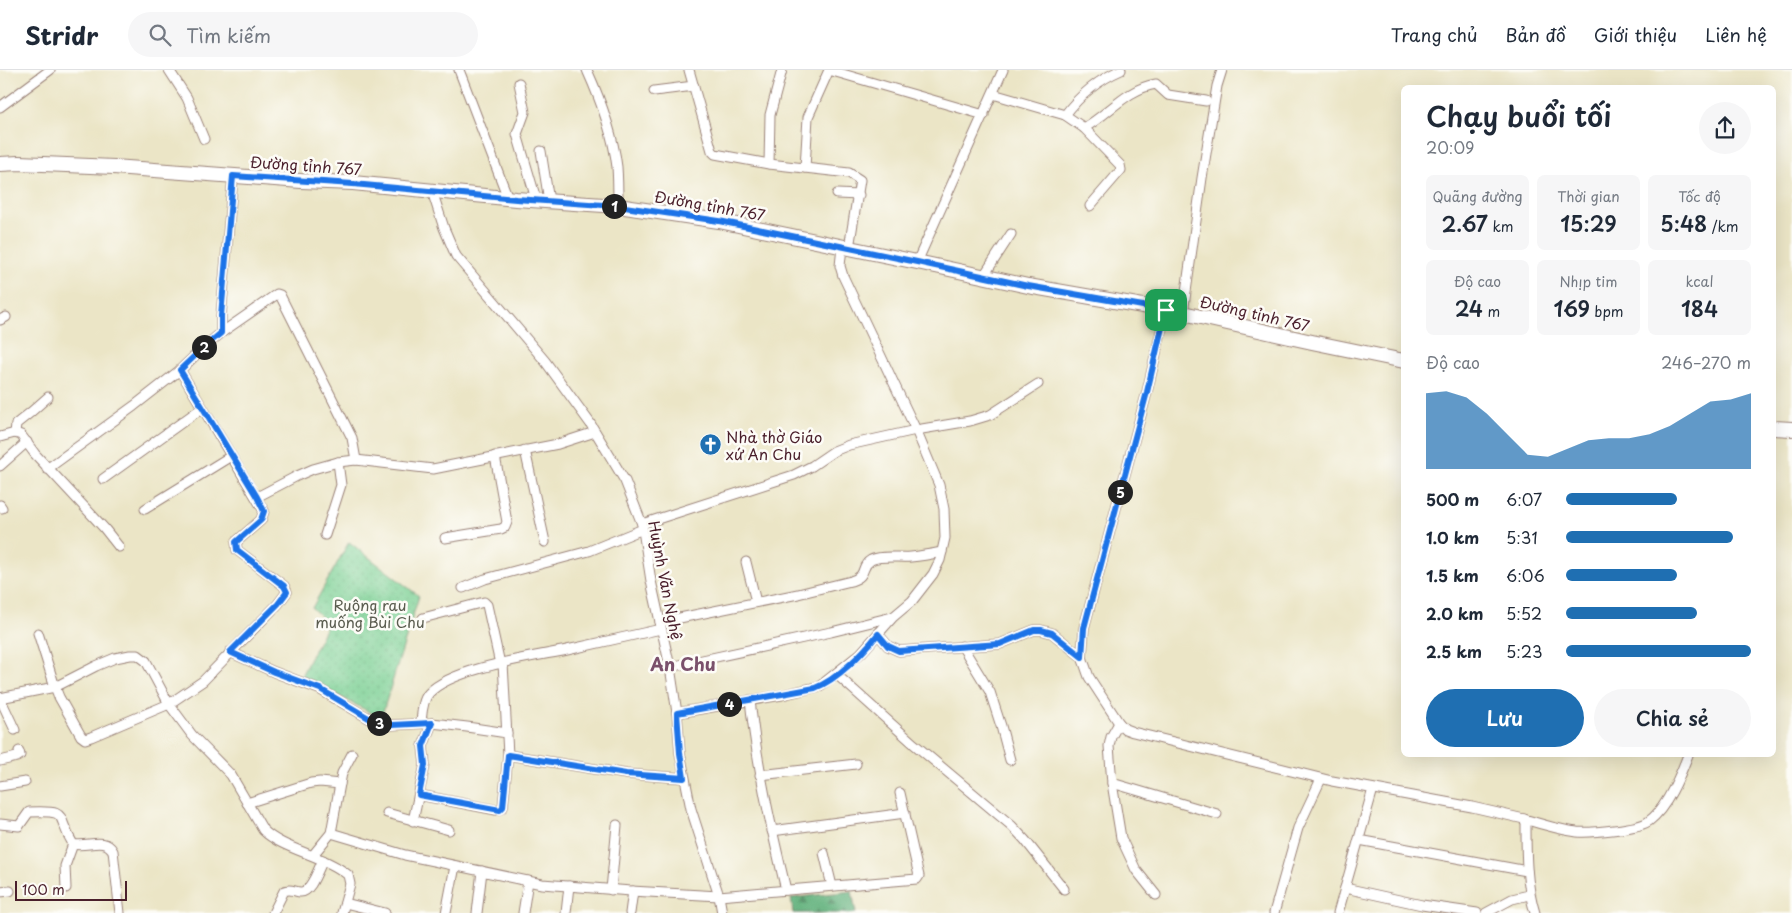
<!DOCTYPE html>
<html lang="vi">
<head>
<meta charset="utf-8">
<style>
  body { margin:0; font-family:"Playpen Sans",sans-serif; background:#f6f6f7; color:#1f2937; height:100vh; display:flex; flex-direction:column; font-size:19px; white-space:nowrap }
  * { box-sizing:border-box; margin:0 }
  p { font-size:16px; color:#747a83 }
  .icon { flex:none; width:28px; height:28px; fill:none; stroke:currentColor; stroke-width:2; stroke-linecap:round; stroke-linejoin:round }
  .map { position:relative; flex:1; overflow:hidden }
  .drawer { position:absolute; left:1401px; top:15px; width:375px; height:672px; display:flex; flex-direction:column; background:#fff; border-radius:8px; box-shadow:0 5px 20px #0002 }
  .drawer>* { flex:none }
  .scale { position:absolute; left:15px; bottom:12px; width:112px; box-sizing:border-box; padding-left:5px; border:2px solid #4a1f2b; border-top:0; font-size:14px; line-height:18px; white-space:nowrap; color:#4a1f2b; -webkit-text-stroke:4px #fdfcf7; paint-order:stroke }
  .pin { position:absolute; display:grid; place-items:center; width:42px; height:42px; color:#fff; margin:-21px; border-radius:10px; box-shadow:0 2px 8px #0006 }
  .km { position:absolute; width:25px; height:25px; margin:-12px; border-radius:50%; background:#222; color:#fff; font-size:14px; line-height:25px; text-align:center }
  .round { display:grid; place-items:center; flex:none; width:52px; height:52px; border-radius:26px; background:#f6f6f7 }
  .overview { display:flex; align-items:center; justify-content:space-between; height:85px; padding:0 25px }
  h1 { font-size:28px; font-weight:600; line-height:38px }
  .stats { display:grid; grid-template-columns:repeat(3,1fr); gap:8px; height:85px; padding:5px 25px }
  .stats div { display:grid; align-content:center; border-radius:8px; background:#f6f6f7; text-align:center }
  .stats b { font-size:21px; font-weight:600 }
  .stats small { font-size:14px; font-weight:400 }
  .stats p { font-size:14px }
  .chart { height:140px; padding:10px 25px }
  .chart p { display:flex; justify-content:space-between }
  .chart svg { width:100%; height:90px; margin-top:5px; fill:#1f6fb2; opacity:.7 }
  .action { display:flex; gap:10px; margin-top:auto; padding:10px 25px }
  .action a { flex:1; height:58px; border-radius:30px; background:#1f6fb2; color:#fff; font-size:20px; font-weight:600; line-height:58px; text-align:center }
  .action a+a { background:#f6f6f7; color:#1f2937 }
  ul { padding:0 25px; list-style:none; font-size:16px }
  li { display:grid; grid-template-columns:80px 60px 1fr; align-items:center; height:38px }
  li i { height:12px; border-radius:6px; background:#1f6fb2 }
  header { display:flex; align-items:center; gap:30px; box-sizing:border-box; height:70px; padding:0 25px; background:#fff; border-bottom:1px solid #e0e1e3 }
  header strong { font-size:24px }
  nav { display:flex; gap:28px; margin-inline-start:auto; font-size:18px }
  .search { width:350px; height:45px; background:#f6f6f7; display:flex; align-items:center; gap:12px; box-sizing:border-box; padding:0 18px; border-radius:28px; color:#747a83; font-size:19px }
  .map>svg:first-child { display:block }
  .forest { fill:url(#forest-firs); stroke:#576854 }
  .garden { fill:url(#garden-dots); stroke:#627860 }
  .lines { fill:none; stroke-linecap:round; stroke-linejoin:round }
  .minor-casing { stroke:#9a8278; stroke-width:11 }
  .primary-casing { stroke:#9a8278; stroke-width:16 }
  .minor { stroke:#fff; stroke-width:9 }
  .primary { stroke:#fff; stroke-width:14 }
  .route-casing { stroke:#fff; stroke-width:10 }
  .route { stroke:#1a73e8; stroke-width:6 }
  .labels { text-anchor:middle; dominant-baseline:central; stroke-width:5; stroke-linejoin:round; paint-order:stroke }
  .street-label { font-size:15px; fill:#4a1f2b; stroke:#fdfcf7 }
  .poi-label { font-size:15px; fill:#4a1f2b; stroke:#fdfcf7; text-anchor:start }
  .park-label { font-size:15px; fill:#5b5d50; stroke:#fdfcf7 }
  .quarter-label { font-size:18px; font-weight:bold; fill:#7a506b; stroke:#fdfcf7 }
</style>
</head>
<body>
<header>
<strong>Stridr</strong>
<div class="search"><svg class="icon" aria-label="search" viewBox="0 0 24 24"><circle cx="10" cy="10" r="6"/><path d="M15 15l6 6"/></svg>Tìm kiếm</div>
<nav><a>Trang chủ</a><a>Bản đồ</a><a>Giới thiệu</a><a>Liên hệ</a></nav>
</header>
<div class="map">
<svg width="1792" height="843" viewBox="0 0 1792 843">
  <defs>
    <pattern id="forest-firs" width="22" height="20" patternUnits="userSpaceOnUse" patternTransform="scale(1.25)"><rect width="22" height="20" fill="#64b27e"/><path d="M5 1l3.5 6h-7zM16 11l3.5 6h-7z" fill="#549067"/></pattern>
    <pattern id="garden-dots" width="8" height="8" patternUnits="userSpaceOnUse" patternTransform="scale(1.25)"><rect width="8" height="8" fill="#7bd094"/><path d="M2 2h.1M6 6h.1" fill="none" stroke="#6cb280" stroke-width="1.8" stroke-linecap="round"/></pattern>
  </defs>
  <rect width="100%" height="100%" fill="#fdfcf7"/>
  <filter id="ink" filterUnits="userSpaceOnUse"><feTurbulence type="fractalNoise" baseFrequency=".02" numOctaves="2"/><feDisplacementMap in="SourceGraphic" scale="10" xChannelSelector="R" yChannelSelector="G"/><feConvolveMatrix kernelMatrix="1 2 1 2 8 2 1 2 1" color-interpolation-filters="sRGB"/></filter>
  <filter id="wash" filterUnits="userSpaceOnUse"><feTurbulence type="fractalNoise" baseFrequency=".0096" numOctaves="4" result="noise"/><feDisplacementMap in="SourceGraphic" scale="20" xChannelSelector="R" yChannelSelector="G"/><feGaussianBlur stdDeviation="1.12" result="paint"/><feColorMatrix in="noise" values="0 0 0 0 0 0 0 0 0 0 0 0 0 0 0 0 0 1.4 0 .05"/><feComposite in="paint" operator="in"/></filter>
  <g filter="url(#wash)">
    <rect width="100%" height="100%" fill="#ebe5c6"/>
    <polygon class="forest" points="852,821 856,843 793,843 791,828"/>
    <polygon class="garden" points="349,472 419,526 381,648 301,606 328,553 312,538"/>
  </g>
  <g filter="url(#ink)">
    <g class="lines">
      <defs>
        <g id="minor">
          <polyline points="169,0 187,28 204,69"/>
          <polyline points="459,0 508,128"/>
          <path d="M587,0c14,31 26,63 30,97 1,13 1,26 1,39"/>
          <polyline points="689,0 712,81 715,84 769,94 849,103 860,110 849,178"/>
          <polyline points="829,0 984,45"/>
          <polyline points="519,13 525,42 517,64 536,129"/>
          <polyline points="654,21 694,16"/>
          <polyline points="993,24 1065,45 1084,58 1120,95 1121,100 1090,136"/>
          <polyline points="0,37 50,0"/>
          <path d="M1065,45c15,-20 33,-35 56,-45"/>
          <path d="M1084,58c25,-14 42,-39 72,-44l12,11 38,6"/>
          <polyline points="541,81 549,131"/>
          <polyline points="769,94 770,45 782,0"/>
          <polyline points="805,98 808,47 829,0"/>
          <polyline points="432,121 444,158 456,186 545,291 590,353 625,411 642,454 651,511 670,597 677,643 680,683 691,739 719,826 722,843"/>
          <polyline points="837,124 859,125"/>
          <polyline points="917,192 1003,0"/>
          <polyline points="983,207 1011,164"/>
          <path d="M1166,240l-19,82 -63,236 -2,29 7,20 30,46 6,6 8,3 199,49 140,26 52,12 2,4c0,31 0,61 9,90"/>
          <polyline points="1183,243 1202,108 1217,16 1222,0"/>
          <polyline points="0,250 6,247"/>
          <polyline points="221,263 221,246 233,106"/>
          <polyline points="15,363 16,354 31,342 48,327"/>
          <polyline points="0,367 15,363 21,365 35,384 104,458 119,477"/>
          <polyline points="525,380 545,472"/>
          <polyline points="0,396 27,372"/>
          <polyline points="47,399 134,336 180,300 202,279 221,263 277,224 280,225 352,368 356,390"/>
          <polyline points="103,409 202,338"/>
          <polyline points="257,427 297,406 313,399 338,392 356,390 433,399 558,374 595,362"/>
          <polyline points="0,435 2,438"/>
          <polyline points="145,439 231,386"/>
          <polyline points="642,454 794,405 812,396 834,381 849,375 916,360 970,351 990,345 1038,314"/>
          <polyline points="325,465 341,415 338,392"/>
          <polyline points="445,468 501,459 505,457 507,452 495,386"/>
          <polyline points="746,492 756,532"/>
          <polyline points="463,518 485,509 589,481 643,459"/>
          <polyline points="423,548 484,532 487,535 500,594"/>
          <path d="M660,552l138,-28 53,-13c18,-6 8,-14 20,-21 10,-5 28,-2 40,-3 10,-1 21,-3 31,-5"/>
          <path d="M38,563l17,54 41,-21 19,-8 15,-3h8l8,6 23,43 23,31 39,40 32,55c20,20 61,25 85,45l2,9 -8,29"/>
          <polyline points="878,564 888,576 899,581 1000,574 1034,560 1041,560 1052,563 1082,587"/>
          <polyline points="962,576 990,622 1001,656 1010,690"/>
          <polyline points="230,582 274,602 319,619 377,653 392,655 432,653 467,657 507,663"/>
          <polyline points="670,597 831,562 892,547"/>
          <polyline points="836,604 914,674 1012,756 1025,770 1064,819"/>
          <polyline points="0,628 55,617 59,627 81,666 85,669 91,667 169,634 203,611 278,534 287,522 284,516 237,480 236,472 261,450 264,441 180,300"/>
          <polyline points="0,628 15,660"/>
          <path d="M750,630c7,66 21,127 36,190"/>
          <polyline points="677,643 782,625 820,616 861,583 893,547 912,531 933,504 940,490 945,468 944,439 939,415 916,360 843,206 840,196 842,177"/>
          <path d="M421,653c1,-9 1,-23 8,-30 23,-25 104,-36 138,-43 31,-7 63,-14 94,-21"/>
          <polyline points="1119,653 1111,667 1109,676 1112,713 1121,768 1136,800 1156,825"/>
          <polyline points="508,685 626,704 684,708"/>
          <polyline points="0,691 17,687 20,685 19,681"/>
          <polyline points="760,705 856,694"/>
          <polyline points="1112,713 1217,744"/>
          <polyline points="0,716 25,712"/>
          <polyline points="419,725 496,740 500,739 503,737 508,685 503,593"/>
          <polyline points="247,733 311,713 320,712 340,714"/>
          <polyline points="387,743 449,760"/>
          <path d="M1524,749c17,5 35,11 53,13 12,1 63,-3 72,-11 18,-13 31,-45 39,-66"/>
          <polyline points="413,751 425,695 423,676 432,653"/>
          <path d="M0,754l19,2 10,-14c42,-2 26,3 44,32 13,4 32,-8 40,7l7,62"/>
          <polyline points="772,761 905,743"/>
          <polyline points="331,763 405,785 542,814 631,821 719,826 917,809 919,806 900,723"/>
          <polyline points="1359,770 1527,801"/>
          <polyline points="824,783 832,816"/>
          <polyline points="313,785 331,763 342,703 352,684"/>
          <polyline points="66,818 65,796 73,774"/>
          <polyline points="1345,818 1422,835 1477,843"/>
          <polyline points="611,820 617,755"/>
          <polyline points="0,822 10,821"/>
          <polyline points="345,833 385,843"/>
          <path d="M273,843l11,-22c6,-3 9,0 16,1 11,1 18,-23 23,-32"/>
          <polyline points="446,843 455,796"/>
          <polyline points="477,843 482,801"/>
          <polyline points="523,843 528,811"/>
          <polyline points="566,843 569,816"/>
          <polyline points="630,843 633,821"/>
          <polyline points="1274,843 1298,758 1321,709"/>
          <polyline points="1338,843 1373,719"/>
          <polyline points="1486,843 1512,829 1529,825"/>
        </g>
        <g id="primary">
          <polyline points="0,94 19,93 114,97 301,111 353,113 516,129 618,136 719,151 917,192 1028,216 1183,243 1312,272 1404,291"/>
          <polyline points="1774,358 1792,359"/>
        </g>
      </defs>
      <use href="#minor" class="minor-casing"/>
      <use href="#primary" class="primary-casing"/>
      <use href="#minor" class="minor"/>
      <use href="#primary" class="primary"/>
    </g>
  </g>
  <g class="lines" filter="url(#ink)">
    <defs>
      <path id="route" d="M233,106l120,8 163,15 102,7 101,15 198,41 111,24 138,24 -19,82 -63,236 -2,29 -30,-24 -11,-3h-7l-34,14 -101,7 -11,-5 -10,-12c-15,19 -40,45 -63,54l-138,25 3,40 4,25 -58,-4 -118,-19 -5,52 -3,3 -81,-15 6,-30 -2,-19 9,-23 -40,2 -15,-2 -57,-34 -46,-17 -44,-20 48,-48 9,-12 -3,-6 -47,-36 -1,-8 25,-22 3,-9 -7,-14 -77,-127 22,-21 19,-16v-17z"/>
    </defs>
    <use href="#route" class="route-casing"/>
    <use href="#route" class="route"/>
  </g>
  <defs>
    <symbol id="church-disc" viewBox="-11 -11 22 22"><circle r="9.5" fill="#1f6fb2" stroke="#fdfcf7"/><path d="M-1.2-6h2.4v3.5h3.3v2.4h-3.3V6h-2.4V-.1h-3.3v-2.4h3.3Z" fill="#fff"/></symbol>
  </defs>
  <g fill-rule="evenodd">
    <use href="#church-disc" x="698" y="362" width="25" height="25"/>
  </g>
  <g class="labels">
    <g class="street-label">
      <text transform="translate(306 95) rotate(4)">Đường tỉnh 767</text>
      <text transform="translate(710 135) rotate(10)">Đường tỉnh 767</text>
      <text transform="translate(1255 243) rotate(13)">Đường tỉnh 767</text>
      <text transform="translate(666 510) rotate(79)">Huỳnh Văn Nghệ</text>
    </g>
    <g class="poi-label">
      <text x="726" y="366">Nhà thờ Giáo<tspan x="726" dy="17">xứ An Chu</tspan></text>
    </g>
    <g class="park-label">
      <text x="370" y="534">Ruộng rau<tspan x="370" dy="17">muống Bùi Chu</tspan></text>
    </g>
    <g class="quarter-label">
      <text x="683" y="593">An Chu</text>
    </g>
  </g>
</svg>
<div class="scale">100 m</div>
<div class="pin" style="left:1166px;top:240px;background:#1e9e55"><svg class="icon" aria-label="arrive" viewBox="0 0 24 24"><path d="M6 21V4h12l-3 4 3 4H6"/></svg></div>
<b class="km" style="left:614px;top:136px">1</b>
<b class="km" style="left:204px;top:277px">2</b>
<b class="km" style="left:379px;top:653px">3</b>
<b class="km" style="left:729px;top:634px">4</b>
<b class="km" style="left:1120px;top:422px">5</b>
<section class="drawer">
<div class="overview"><div><h1>Chạy buổi tối</h1><p>20:09</p></div><a class="round"><svg class="icon" aria-label="share" viewBox="0 0 24 24"><path d="M12 15V3M7 8l5-5 5 5M5 13v7h14v-7"/></svg></a></div>
<div class="stats">
<div><p>Quãng đường</p><b>2.67<small> km</small></b></div>
<div><p>Thời gian</p><b>15:29</b></div>
<div><p>Tốc độ</p><b>5:48<small> /km</small></b></div>
</div>
<div class="stats">
<div><p>Độ cao</p><b>24<small> m</small></b></div>
<div><p>Nhịp tim</p><b>169<small> bpm</small></b></div>
<div><p>kcal</p><b>184</b></div>
</div>
<div class="chart"><p><span>Độ cao</span>246–270 m</p>
<svg viewBox="0 0 160 44" preserveAspectRatio="none"><path d="M0 44V7L10 6L20 9L30 17L40 27L50 37L60 38L70 34L80 30L90 29L100 29L110 27L120 23L130 17L140 11L150 10L160 7V44z"/></svg>
</div>
<ul>
<li><b>500 m</b>6:07<i style="width:60%"></i></li>
<li><b>1.0 km</b>5:31<i style="width:90%"></i></li>
<li><b>1.5 km</b>6:06<i style="width:60%"></i></li>
<li><b>2.0 km</b>5:52<i style="width:71%"></i></li>
<li><b>2.5 km</b>5:23<i style="width:100%"></i></li>
</ul>
<div class="action"><a>Lưu</a><a>Chia sẻ</a></div>
</section>
</div>
</body>
</html>
